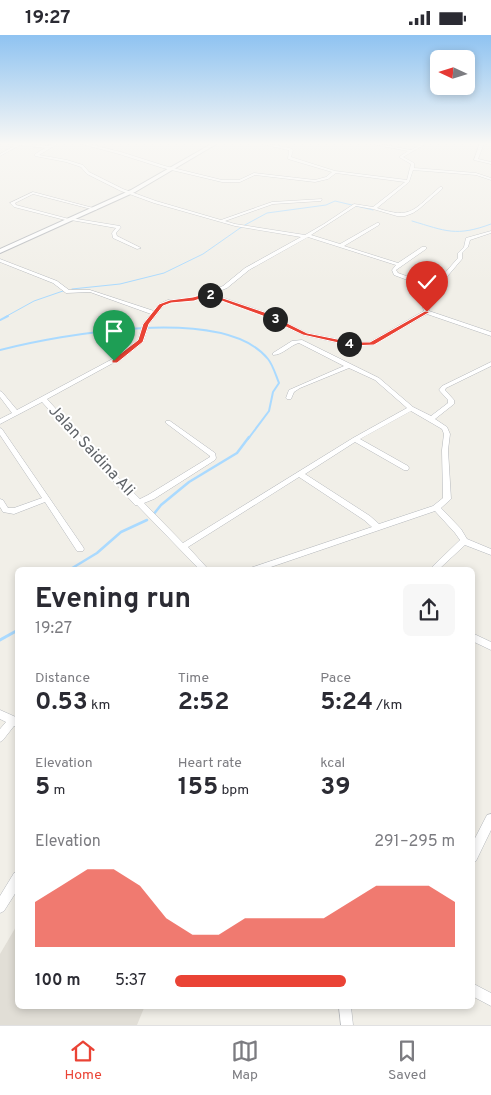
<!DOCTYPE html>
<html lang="en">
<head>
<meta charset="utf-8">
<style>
  body { margin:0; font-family:Overpass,sans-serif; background:#f7f7f7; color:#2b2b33; height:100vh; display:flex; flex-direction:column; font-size:19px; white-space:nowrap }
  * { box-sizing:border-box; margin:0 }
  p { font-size:16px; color:#7c7c81 }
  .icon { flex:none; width:28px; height:28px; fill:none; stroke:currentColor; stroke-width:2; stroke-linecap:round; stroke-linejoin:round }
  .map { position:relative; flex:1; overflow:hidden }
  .panel { position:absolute; left:15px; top:532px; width:460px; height:442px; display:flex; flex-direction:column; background:#fff; border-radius:8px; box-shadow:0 2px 8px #0003 }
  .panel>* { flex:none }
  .needle { width:32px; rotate:274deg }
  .tools { position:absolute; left:430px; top:15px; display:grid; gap:10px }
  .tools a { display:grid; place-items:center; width:45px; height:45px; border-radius:8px; background:#fff; box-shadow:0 2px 8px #0003; font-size:25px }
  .pin { position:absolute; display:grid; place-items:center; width:42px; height:42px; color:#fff; margin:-51px -21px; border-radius:50% 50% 50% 0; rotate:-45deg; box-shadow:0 0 5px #0007 }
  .pin .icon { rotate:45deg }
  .km { position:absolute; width:25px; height:25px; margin:-12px; border-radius:50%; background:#222; color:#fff; font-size:14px; line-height:25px; text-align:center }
  .round { display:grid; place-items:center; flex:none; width:52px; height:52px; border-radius:8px; background:#f7f7f7 }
  .headline { display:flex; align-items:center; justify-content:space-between; height:85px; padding:0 20px }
  h1 { font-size:28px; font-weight:700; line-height:38px }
  .stats { display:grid; grid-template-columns:repeat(3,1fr); gap:8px; height:85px; padding:5px 20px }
  .stats div { display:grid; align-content:center }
  .stats b { font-size:25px; font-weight:700 }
  .stats small { font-size:14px; font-weight:400 }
  .stats p { font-size:14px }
  .chart { height:140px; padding:10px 20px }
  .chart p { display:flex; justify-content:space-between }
  .chart svg { width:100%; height:90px; margin-top:5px; fill:#ea4335; opacity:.7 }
  ul { padding:0 20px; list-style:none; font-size:16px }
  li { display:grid; grid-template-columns:80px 60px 1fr; align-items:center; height:38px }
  li i { height:12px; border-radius:6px; background:#ea4335 }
  .status { display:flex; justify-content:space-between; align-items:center; height:35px; padding:0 25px; background:#fff; direction:ltr }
  .status svg { height:14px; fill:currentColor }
  .dock { display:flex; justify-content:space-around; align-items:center; height:70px; border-top:1px solid #e1e1e2; background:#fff; font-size:14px; color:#7c7c81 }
  .dock a { display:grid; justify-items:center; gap:2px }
  .dock .selected { color:#ea4335 }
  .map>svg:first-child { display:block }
  .education { fill:#e1ded6 }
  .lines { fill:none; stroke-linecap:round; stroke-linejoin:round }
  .stream-far3 { stroke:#aadaff; stroke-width:1 }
  .stream-far2 { stroke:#aadaff; stroke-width:2 }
  .stream-far1 { stroke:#aadaff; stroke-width:2.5 }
  .stream { stroke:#aadaff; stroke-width:3 }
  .minor-casing { stroke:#b5b8bc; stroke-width:1 }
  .tertiary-casing { stroke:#b5b8bc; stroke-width:2 }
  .minor { fill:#fff; fill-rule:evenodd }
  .tertiary { fill:#fff; fill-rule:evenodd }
  .route { fill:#ea4335; stroke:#fff }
  .labels { text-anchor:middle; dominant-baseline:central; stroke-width:4; stroke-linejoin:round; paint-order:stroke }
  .street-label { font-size:16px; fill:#5f6368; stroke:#fff }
</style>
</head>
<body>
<div class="status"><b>19:27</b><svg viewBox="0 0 49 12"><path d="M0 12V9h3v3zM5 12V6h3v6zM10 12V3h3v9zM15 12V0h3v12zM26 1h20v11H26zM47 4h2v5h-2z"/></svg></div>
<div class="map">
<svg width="491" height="990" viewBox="0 0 491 990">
  <rect width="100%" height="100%" fill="#f1efe8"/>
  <polygon class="education" points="17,890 18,972 144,973 137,990 0,990 0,919"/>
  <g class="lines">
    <g class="stream-far3">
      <path d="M412,186c34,10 44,16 79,3"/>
      <polyline points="72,254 120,249 164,238 203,219 243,191 267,178 326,170 335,166 373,175"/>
      <polyline points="5,282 34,266 63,256"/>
    </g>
    <g class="stream-far2">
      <polyline points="0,285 8,281"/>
      <path d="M0,315c60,-15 224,-46 268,9 5,6 8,17 11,24l-6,9 -4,19 -21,28"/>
    </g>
    <g class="stream-far1">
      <polyline points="153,480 161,470 189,447 237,418 249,402"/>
      <polyline points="69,535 97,518 121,497 147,485"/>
    </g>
    <polyline class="stream" points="0,605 18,595"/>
    <defs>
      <g id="minor">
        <path d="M5,108h15l28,3 6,-3h5l-20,12 28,5 16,5 6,7 34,17 33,12 65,19 51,-18 50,-3 -1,2 -48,3 -48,17 10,3 70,11 19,-11 30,-20 19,3 32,-25 -69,-9 -8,6 -13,3 -60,-7 -15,7h-18l-59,-14 -44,-14 -41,-11h6l37,9 44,14 57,14h17l15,-7 61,7 11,-3 6,-5 -44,-13 1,-9h-1l-31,-7h6l27,5 3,2 -2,7 44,14 72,9 4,-16 -12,-7 9,-6 -41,-8h7l37,7 12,-7h4l-24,14 11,6v5l62,5 15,5v2l-15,-5 -63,-5 -4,12 -32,26c35,12 37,1 63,-21h2v2l-23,20 -6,4 -8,3h-8l-24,-7 -17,-3 -45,29 29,9 37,-21h2v2l-35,21 54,17 24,-16h4v2l-30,21 2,3 33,12 5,-2 22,-25v-5l6,-6 2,-9 25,-7v2l-21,7 -2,7 -6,6v6l-22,26 -6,3v5l-6,12 1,6 62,21v4l-64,-22 -54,31 -21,1 -49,-11 -40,-20 -55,-20 -14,5 -23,2 -8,4 -14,18 -6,18 -19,15 -77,42 63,70 30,30 8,-4 62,-38v-1l-44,-33v-2h4l45,32 1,5 -1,2 -61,39 -10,4 39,40 170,-105 54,-30 -32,-28 -26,-12 -49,20 -6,4 -3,7h-4l-1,-1 3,-8 55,-24 -45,-23c-9,2 -16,12 -26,12v-2l19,-12 10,-1 77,38 34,29 18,9 17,-13v-3l-9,-10 3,-4 49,-24v4l-45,22 -1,2 9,10v4l-19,15 12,8 3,7 -2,16 3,49 -10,9 20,21 6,10 24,10v6l-26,-10 -27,25h-9l31,-30 -5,-7 -20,-22 -173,59h-13l1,-2 122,-41 -8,-7 -65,-43 -111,70 21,23h-9l-63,-65h-2l-93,-103 -42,22v-5l12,-6 -12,-16v-6l2,1 15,18 103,-55 18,-15 5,-16 8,-10 -61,-22 -24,1 -13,-10 -53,-21v-3l57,22 12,9h21l64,21 5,-7 9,-4 25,-2 30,-12 22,-18 56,-31 -66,-11 -81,-23 -33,-12 -34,-17 -6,-7 -15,-5 -31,-6v-2l10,-6 -25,-3 -20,11v-2l16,-9zM308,202l88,28 -4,5 2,5 35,13 1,5 -8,12 2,6 -54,31h-18l-45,-9 -40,-20 -55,-19 15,-6 22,-18zM411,376l31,18 2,5 -2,16 1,48 -10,8 -54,18 -9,-8 -65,-42 50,-32 49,28h4l1,-2 -1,-2 -48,-27z"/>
        <polygon points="480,108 484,108 478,124 491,127 491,129 474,125"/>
        <polygon points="33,157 97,174 95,175 33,159 15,168 16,170 69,184 71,183 120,191 121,192 116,198 117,201 141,213 137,214 113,203 112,198 116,193 71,185 69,186 14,172 10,168"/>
        <polygon points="0,393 2,394 83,512 84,514 83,516 77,516 45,467 14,479 3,477 0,472 0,464 3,465 8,473 14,473 42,463 0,400"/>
        <polygon points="472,598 491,607 491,615 472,606"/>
        <polygon points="0,675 18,683 18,691 14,691 3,705 0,707 0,694 6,687 0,684"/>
        <polygon points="491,779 491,795 476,826 472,827 472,809 487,780"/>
        <polygon points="18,837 18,854 4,876 0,878 0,861 14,838"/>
        <polygon points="472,948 491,958 491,971 472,961"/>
        <polygon points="339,972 351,972 353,990 341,990"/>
      </g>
      <polygon id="tertiary" points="213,108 218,108 135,157 0,218 0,214 131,155"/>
    </defs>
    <use href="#minor" class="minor-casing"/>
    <use href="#tertiary" class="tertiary-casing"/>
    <use href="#minor" class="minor"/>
    <use href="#tertiary" class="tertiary"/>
  </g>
  <linearGradient id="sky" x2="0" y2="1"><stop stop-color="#8fc3f1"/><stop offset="0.44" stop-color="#f9f8f5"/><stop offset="1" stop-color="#f9f8f5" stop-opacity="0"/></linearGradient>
  <rect width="491" height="247" fill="url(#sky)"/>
  <polygon class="route" points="208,258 267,278 307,298 352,307 370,307 425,276 430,277 374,310 352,311 303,300 263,281 208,261 194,266 171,268 163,271 149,289 143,307 117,328 112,328 112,325 138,305 143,289 159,269 170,265 193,262"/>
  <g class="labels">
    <g class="street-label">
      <text transform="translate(91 416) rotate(47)">Jalan Saidina Ali</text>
    </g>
  </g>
</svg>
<div class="tools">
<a><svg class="needle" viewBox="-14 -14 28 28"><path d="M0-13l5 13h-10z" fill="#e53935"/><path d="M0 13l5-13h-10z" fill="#7c7c81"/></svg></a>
</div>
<div class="pin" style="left:114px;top:326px;background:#1e9e55"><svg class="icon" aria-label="arrive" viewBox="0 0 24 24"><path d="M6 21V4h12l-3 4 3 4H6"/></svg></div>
<div class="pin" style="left:427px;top:277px;background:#d93025"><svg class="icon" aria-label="check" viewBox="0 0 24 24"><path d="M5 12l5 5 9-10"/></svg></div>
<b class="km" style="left:210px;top:260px">2</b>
<b class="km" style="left:275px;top:284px">3</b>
<b class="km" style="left:349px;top:309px">4</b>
<section class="panel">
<div class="headline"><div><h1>Evening run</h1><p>19:27</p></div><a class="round"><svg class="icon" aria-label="share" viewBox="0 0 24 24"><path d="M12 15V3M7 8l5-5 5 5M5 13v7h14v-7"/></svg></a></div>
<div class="stats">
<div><p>Distance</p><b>0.53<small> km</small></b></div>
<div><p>Time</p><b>2:52</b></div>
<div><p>Pace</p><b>5:24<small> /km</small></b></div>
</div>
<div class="stats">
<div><p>Elevation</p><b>5<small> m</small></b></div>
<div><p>Heart rate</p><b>155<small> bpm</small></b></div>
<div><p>kcal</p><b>39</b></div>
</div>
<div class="chart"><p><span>Elevation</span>291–295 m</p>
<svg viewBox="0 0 160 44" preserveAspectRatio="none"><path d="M0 44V22L10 14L20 6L30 6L40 14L50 30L60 38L70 38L80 30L90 30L100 30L110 30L120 22L130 14L140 14L150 14L160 22V44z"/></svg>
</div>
<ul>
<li><b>100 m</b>5:37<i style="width:61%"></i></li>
</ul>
</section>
</div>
<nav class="dock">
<a class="selected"><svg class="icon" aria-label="home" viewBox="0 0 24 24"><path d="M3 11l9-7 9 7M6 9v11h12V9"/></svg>Home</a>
<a><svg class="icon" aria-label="map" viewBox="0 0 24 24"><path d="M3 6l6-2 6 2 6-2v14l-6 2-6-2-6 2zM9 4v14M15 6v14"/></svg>Map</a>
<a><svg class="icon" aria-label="saved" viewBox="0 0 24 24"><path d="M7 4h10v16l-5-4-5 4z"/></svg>Saved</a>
</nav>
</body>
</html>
